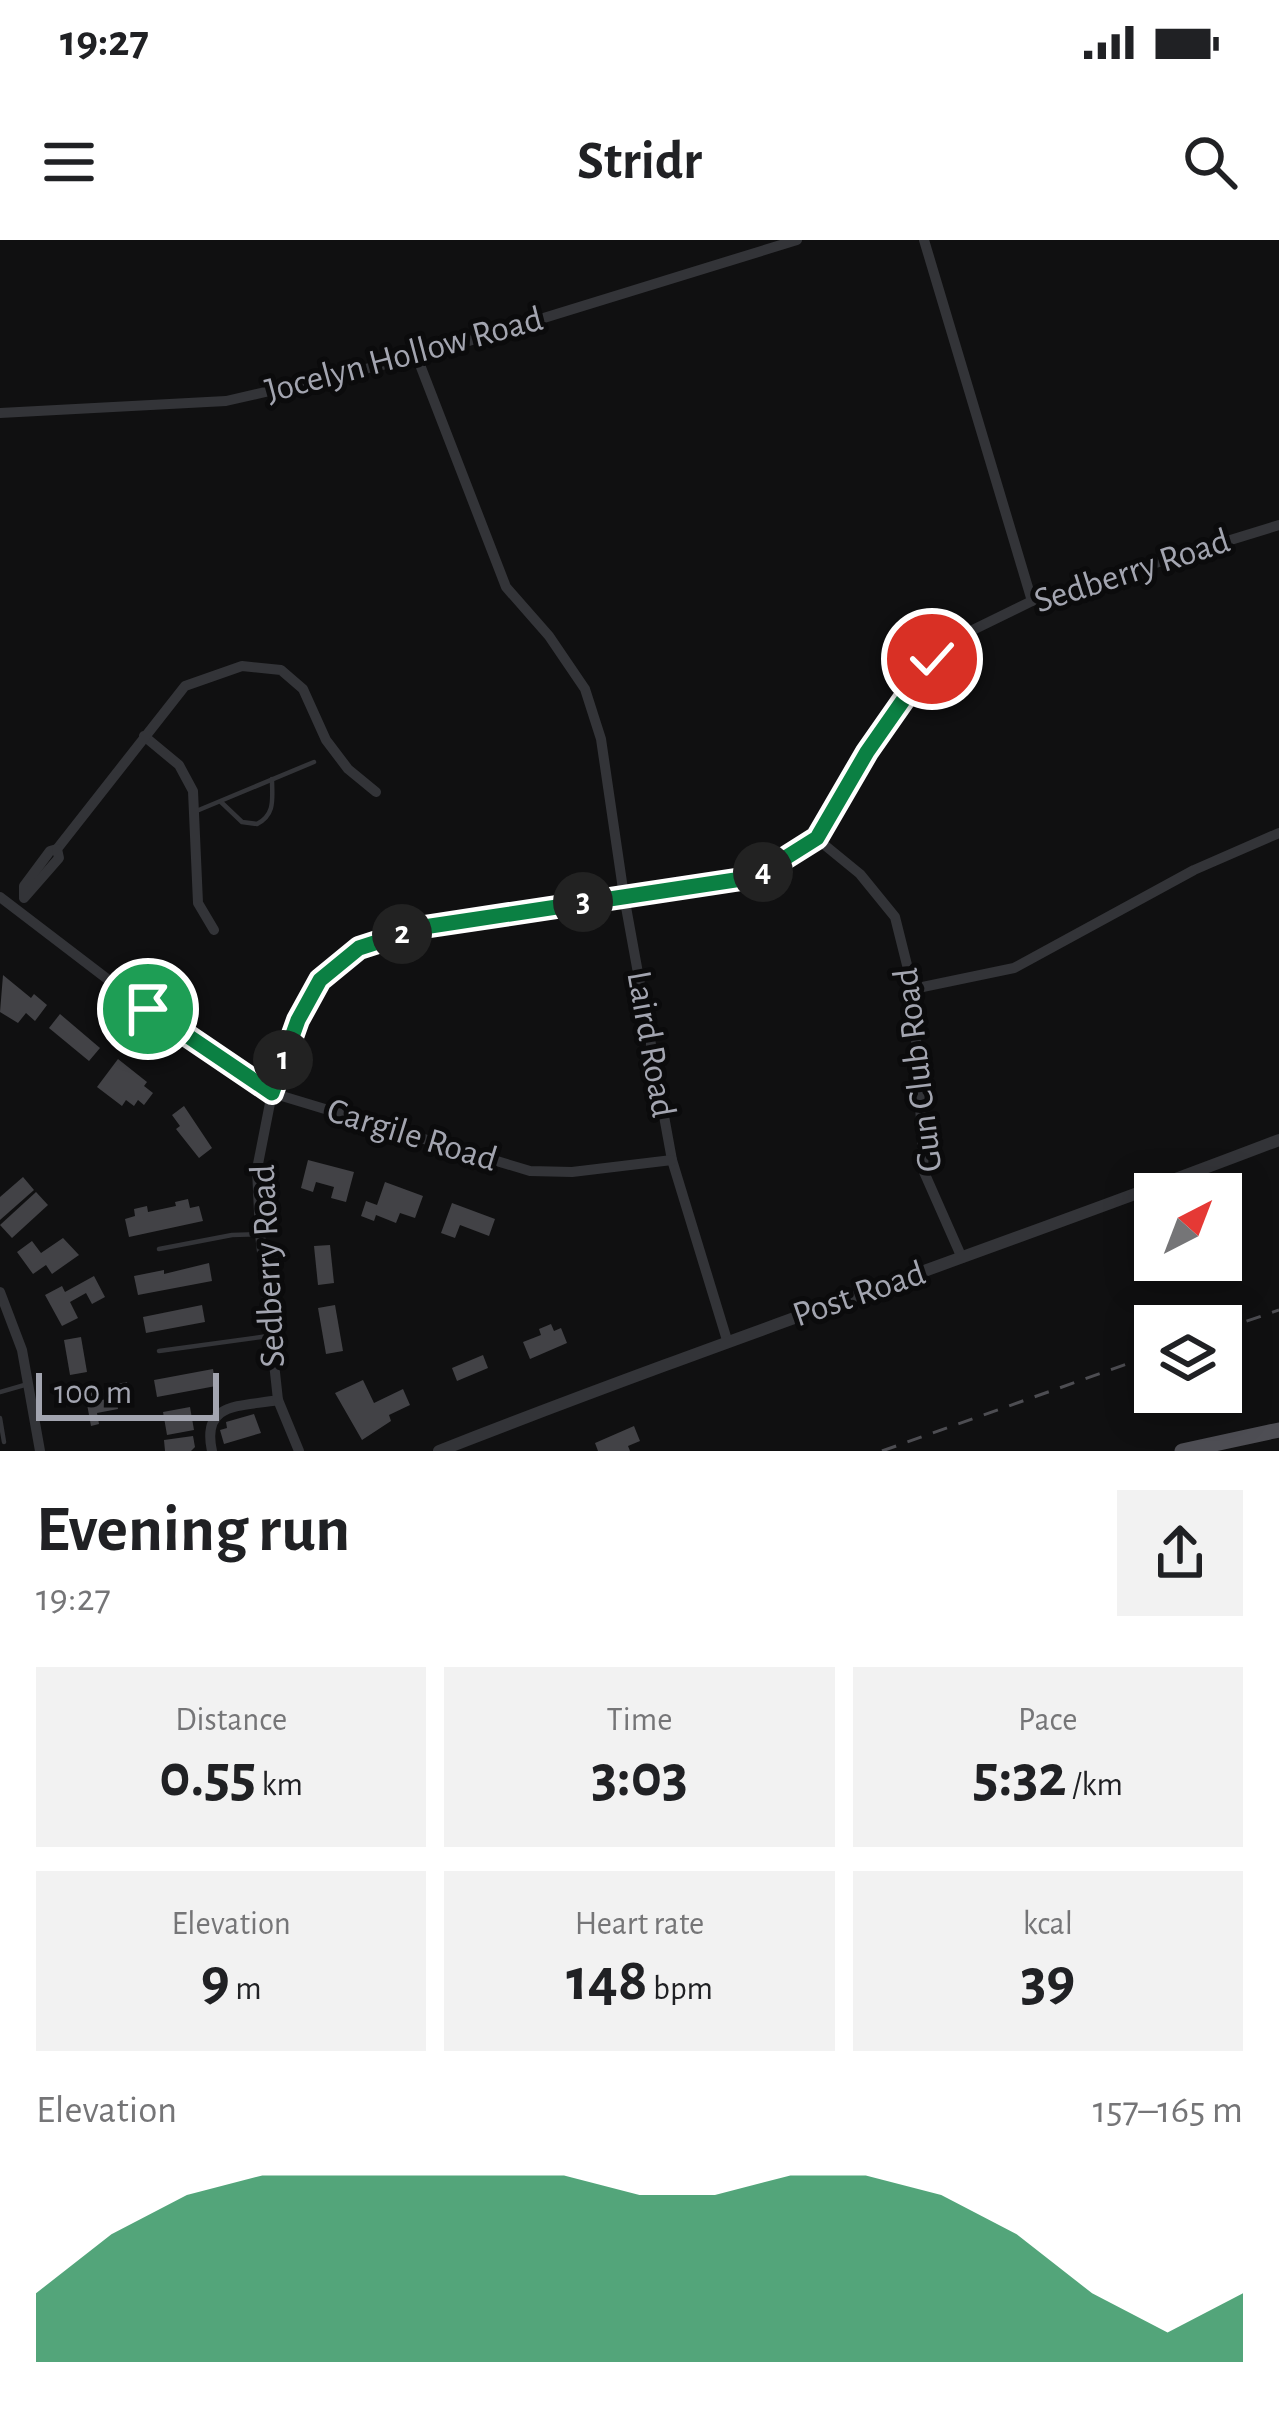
<!DOCTYPE html>
<html lang="en">
<head>
<meta charset="utf-8">
<style>
  body { margin:0; font-family:"Alegreya Sans",sans-serif; background:#f2f2f2; color:#202124; height:100vh; display:flex; flex-direction:column; font-size:45px; white-space:nowrap }
  * { box-sizing:border-box; margin:0 }
  p { font-size:39px; color:#757577 }
  .icon { flex:none; width:66px; height:66px; fill:none; stroke:currentColor; stroke-width:2; stroke-linecap:round; stroke-linejoin:round }
  .map { position:relative; height:1211px; overflow:hidden }
  .sheet { display:flex; flex-direction:column; background:#fff; flex:1 }
  .sheet>* { flex:none }
  .needle { width:78px; rotate:42deg }
  .fabs { position:absolute; left:1134px; top:933px; display:grid; gap:24px }
  .fabs a { display:grid; place-items:center; width:108px; height:108px; border-radius:0px; background:#fff; box-shadow:0 6px 30px #0003; font-size:60px }
  .scale { position:absolute; left:36px; bottom:30px; width:183px; box-sizing:border-box; padding-left:12px; border:6px solid #a3a5b0; border-top:0; font-size:33px; line-height:42px; white-space:nowrap; color:#a3a5b0; -webkit-text-stroke:9px #0b0b0c; paint-order:stroke }
  .pin { position:absolute; display:grid; place-items:center; width:102px; height:102px; color:#fff; margin:-51px; border:6px solid #fff; border-radius:50%; box-shadow:0 3px 12px #0007 }
  .km { position:absolute; width:60px; height:60px; margin:-30px; border-radius:50%; background:#222; color:#fff; font-size:33px; line-height:60px; text-align:center }
  .round { display:grid; place-items:center; flex:none; width:126px; height:126px; border-radius:0px; background:#f2f2f2 }
  .head { display:flex; align-items:center; justify-content:space-between; height:204px; padding:0 36px }
  h1 { font-size:66px; font-weight:600; line-height:90px }
  .metrics { display:grid; grid-template-columns:repeat(3,1fr); gap:18px; height:204px; padding:12px 36px }
  .metrics div { display:grid; align-content:center; border-radius:0px; background:#f2f2f2; text-align:center }
  .metrics b { font-size:60px; font-weight:600 }
  .metrics small { font-size:33px; font-weight:400 }
  .metrics p { font-size:33px }
  .chart { height:336px; padding:24px 36px }
  .chart p { display:flex; justify-content:space-between }
  .chart svg { width:100%; height:216px; margin-top:12px; fill:#0b8043; opacity:.7 }
  .status { display:flex; justify-content:space-between; align-items:center; height:84px; padding:0 60px; background:#fff; direction:ltr }
  .status svg { height:33px; fill:currentColor }
  header { display:flex; justify-content:space-between; align-items:center; height:156px; padding:0 36px; background:#fff; font-size:54px; font-weight:600 }
  .map>svg:first-child { display:block }
  .building { fill:#424246 }
  .lines { fill:none; stroke-linecap:round; stroke-linejoin:round }
  .service { stroke:#333438; stroke-width:4.5 }
  .minor { stroke:#333438; stroke-width:10 }
  .tertiary { stroke:#333438; stroke-width:12 }
  .primary { stroke:#4e4e54; stroke-width:15 }
  .rail { stroke:#4d4d52; stroke-width:3; stroke-dasharray:15 12; stroke-linecap:butt }
  .route-casing { stroke:#fff; stroke-width:24 }
  .route { stroke:#0b8043; stroke-width:15 }
  .labels { text-anchor:middle; dominant-baseline:central; stroke-width:10; stroke-linejoin:round; paint-order:stroke }
  .street-label { font-size:36px; fill:#a3a5b0; stroke:#0b0b0c }
</style>
</head>
<body>
<div class="status"><b>19:27</b><svg viewBox="0 0 49 12"><path d="M0 12V9h3v3zM5 12V6h3v6zM10 12V3h3v9zM15 12V0h3v12zM26 1h20v11H26zM47 4h2v5h-2z"/></svg></div>
<header><svg class="icon" aria-label="menu" viewBox="0 0 24 24"><path d="M4 6h16M4 12h16M4 18h16"/></svg>Stridr<svg class="icon" aria-label="search" viewBox="0 0 24 24"><circle cx="10" cy="10" r="6"/><path d="M15 15l6 6"/></svg></header>
<div class="map">
<svg width="1279" height="1211" viewBox="0 0 1279 1211">
  <rect width="100%" height="100%" fill="#101011"/>
  <g class="building">
    <polygon points="3,735 31,758 34,754 47,765 35,781 26,773 18,783 0,772"/>
    <polygon points="60,774 100,808 89,821 49,788"/>
    <polygon points="118,819 147,842 144,846 153,853 144,865 138,860 134,866 126,860 122,866 97,847"/>
    <polygon points="184,866 212,908 199,918 176,889 180,886 172,875"/>
    <polygon points="308,920 354,932 346,962 331,958 334,947 316,942 313,952 301,948"/>
    <polygon points="23,937 34,950 0,980 0,957"/>
    <polygon points="385,942 423,956 415,978 400,973 396,983 376,975 374,981 361,976 366,961 377,965"/>
    <polygon points="36,952 48,965 12,998 0,985"/>
    <polygon points="188,959 190,968 199,966 203,981 129,997 125,979 135,976 134,969 147,966 148,972 176,966 175,962"/>
    <polygon points="452,963 495,979 489,996 460,985 455,998 441,993"/>
    <polygon points="63,998 79,1015 52,1034 46,1025 33,1034 17,1012 32,1001 41,1013"/>
    <polygon points="330,1005 334,1043 318,1045 314,1006"/>
    <polygon points="209,1023 212,1041 138,1055 134,1036 164,1030 164,1034"/>
    <polygon points="94,1036 105,1057 92,1064 86,1053 70,1062 78,1078 62,1086 45,1055 62,1046 65,1052"/>
    <polygon points="202,1065 205,1082 146,1093 143,1077"/>
    <polygon points="335,1065 343,1111 326,1114 318,1068"/>
    <polygon points="551,1084 554,1091 561,1088 567,1103 530,1119 523,1102 541,1095 539,1089"/>
    <polygon points="81,1097 87,1132 70,1135 64,1100"/>
    <polygon points="483,1115 488,1128 457,1141 452,1128"/>
    <polygon points="213,1129 216,1146 157,1157 154,1140"/>
    <polygon points="363,1140 374,1163 403,1149 410,1165 389,1175 391,1181 362,1200 335,1153"/>
    <polygon points="127,1142 130,1160 117,1162 118,1169 97,1173 99,1184 91,1186 85,1153 94,1152 95,1161 114,1158 111,1145"/>
    <polygon points="190,1167 194,1190 167,1195 163,1172"/>
    <polygon points="254,1174 261,1193 224,1204 220,1190 227,1188 226,1182"/>
    <polygon points="634,1186 640,1201 628,1206 630,1211 598,1211 595,1203"/>
    <polygon points="193,1196 195,1207 191,1211 165,1211 164,1200"/>
  </g>
  <g class="lines">
    <g class="service">
      <path d="M221,562l21,20 15,2c19,-10 15,-26 15,-45"/>
      <polyline points="194,572 314,522"/>
      <polyline points="159,1009 232,995 260,994"/>
      <polyline points="159,1111 268,1096"/>
      <polyline points="0,1152 28,1144"/>
      <polyline points="0,1178 4,1202"/>
    </g>
    <g class="minor">
      <polyline points="924,0 1032,361"/>
      <polyline points="417,117 506,347 549,396 585,449 601,499 624,656 672,920 727,1100"/>
      <polyline points="0,173 226,161 417,117 797,0"/>
      <polyline points="144,496 179,525 193,551 198,663 214,690"/>
      <polyline points="816,598 860,634 895,677 913,749 924,932 962,1018"/>
      <polyline points="0,657 123,751 272,853 530,931 572,932 672,920"/>
      <polyline points="24,657 24,646 50,611 57,609 185,446 242,426 281,430 303,449 326,500 348,529 376,552"/>
      <polyline points="24,658 59,618 57,609"/>
      <polyline points="913,749 1014,728 1194,630 1279,593"/>
      <polyline points="0,1052 22,1110 40,1211"/>
      <path d="M212,1211c-11,-50 29,-44 66,-51"/>
      <polyline points="299,1211 278,1160 260,994 257,929 272,853 298,780 320,740 359,708 424,687 755,637 816,598 867,512 940,406 1032,361 1279,285"/>
    </g>
    <path class="tertiary" d="M439,1211c278,-109 561,-204 840,-311"/>
    <polyline class="primary" points="1182,1211 1279,1190"/>
    <g class="rail">
      <polyline points="1221,1090 1279,1070"/>
      <polyline points="882,1211 1155,1114"/>
    </g>
  </g>
  <g class="lines">
    <defs>
      <polyline id="route" points="148,769 272,853 298,780 320,740 359,708 424,687 755,637 817,598 867,512 932,419"/>
    </defs>
    <use href="#route" class="route-casing"/>
    <use href="#route" class="route"/>
  </g>
  <g class="labels">
    <g class="street-label">
      <text transform="translate(404 115) rotate(-15)">Jocelyn Hollow Road</text>
      <text transform="translate(1132 331) rotate(-18)">Sedberry Road</text>
      <text transform="translate(651 804) rotate(80)">Laird Road</text>
      <text transform="translate(918 830) rotate(-97)">Gun Club Road</text>
      <text transform="translate(412 895) rotate(17)">Cargile Road</text>
      <text transform="translate(268 1026) rotate(-93)">Sedberry Road</text>
      <text transform="translate(859 1054) rotate(-19)">Post Road</text>
    </g>
  </g>
</svg>
<div class="fabs">
<a><svg class="needle" viewBox="-14 -14 28 28"><path d="M0-13l5 13h-10z" fill="#e53935"/><path d="M0 13l5-13h-10z" fill="#757577"/></svg></a>
<a><svg class="icon" aria-label="layers" viewBox="0 0 24 24"><path d="M12 4l9 5-9 5-9-5zM3 14l9 5 9-5"/></svg></a>
</div>
<div class="scale">100 m</div>
<div class="pin" style="left:148px;top:769px;background:#1e9e55"><svg class="icon" aria-label="arrive" viewBox="0 0 24 24"><path d="M6 21V4h12l-3 4 3 4H6"/></svg></div>
<div class="pin" style="left:932px;top:419px;background:#d93025"><svg class="icon" aria-label="check" viewBox="0 0 24 24"><path d="M5 12l5 5 9-10"/></svg></div>
<b class="km" style="left:283px;top:820px">1</b>
<b class="km" style="left:402px;top:694px">2</b>
<b class="km" style="left:583px;top:662px">3</b>
<b class="km" style="left:763px;top:632px">4</b>
</div>
<section class="sheet">
<div class="head"><div><h1>Evening run</h1><p>19:27</p></div><a class="round"><svg class="icon" aria-label="share" viewBox="0 0 24 24"><path d="M12 15V3M7 8l5-5 5 5M5 13v7h14v-7"/></svg></a></div>
<div class="metrics">
<div><p>Distance</p><b>0.55<small> km</small></b></div>
<div><p>Time</p><b>3:03</b></div>
<div><p>Pace</p><b>5:32<small> /km</small></b></div>
</div>
<div class="metrics">
<div><p>Elevation</p><b>9<small> m</small></b></div>
<div><p>Heart rate</p><b>148<small> bpm</small></b></div>
<div><p>kcal</p><b>39</b></div>
</div>
<div class="chart"><p><span>Elevation</span>157–165 m</p>
<svg viewBox="0 0 160 44" preserveAspectRatio="none"><path d="M0 44V30L10 18L20 10L30 6L40 6L50 6L60 6L70 6L80 10L90 10L100 6L110 6L120 10L130 18L140 30L150 38L160 30V44z"/></svg>
</div>
</section>
</body>
</html>
